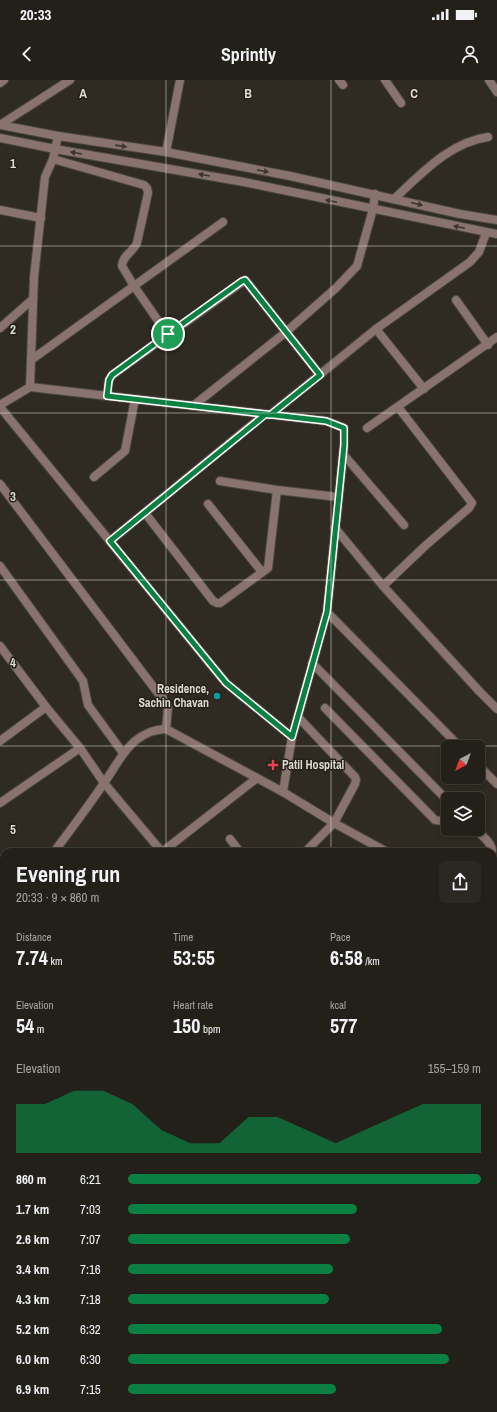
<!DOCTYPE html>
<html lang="en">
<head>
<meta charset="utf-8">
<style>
  body { margin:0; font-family:"Archivo Narrow",sans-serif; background:#2b2823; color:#f1f3f6; height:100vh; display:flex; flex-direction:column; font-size:15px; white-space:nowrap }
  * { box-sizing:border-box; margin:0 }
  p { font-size:13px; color:#a3a3a2 }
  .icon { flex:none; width:22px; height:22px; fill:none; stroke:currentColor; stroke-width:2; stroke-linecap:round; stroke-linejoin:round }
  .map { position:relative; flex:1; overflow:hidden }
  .details { position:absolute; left:0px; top:768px; width:497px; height:564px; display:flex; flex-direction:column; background:#23201a; border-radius:12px 12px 0 0; box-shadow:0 2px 6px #0003,0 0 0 1px #403e39 }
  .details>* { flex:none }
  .needle { width:26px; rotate:221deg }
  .tools { position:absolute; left:441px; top:660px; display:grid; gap:8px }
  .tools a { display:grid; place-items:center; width:44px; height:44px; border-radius:6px; background:#23201a; box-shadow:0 2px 6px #0003,0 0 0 1px #403e39; font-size:20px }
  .pin { position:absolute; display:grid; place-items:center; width:34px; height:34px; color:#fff; margin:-17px; border:2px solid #fff; border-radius:50%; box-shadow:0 1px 4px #0007 }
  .round { display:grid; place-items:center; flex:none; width:42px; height:42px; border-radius:6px; background:#2b2823 }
  .head { display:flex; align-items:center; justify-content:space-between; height:68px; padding:0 16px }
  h1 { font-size:22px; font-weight:700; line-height:30px }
  .figures { display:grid; grid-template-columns:repeat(3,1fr); gap:6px; height:68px; padding:4px 16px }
  .figures div { display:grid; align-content:center }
  .figures b { font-size:20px; font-weight:700 }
  .figures small { font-size:11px; font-weight:400 }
  .figures p { font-size:11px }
  .chart { height:112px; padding:8px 16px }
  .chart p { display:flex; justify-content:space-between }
  .chart svg { width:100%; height:72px; margin-top:4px; fill:#0b8043; opacity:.7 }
  ul { padding:0 16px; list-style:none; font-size:13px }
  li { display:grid; grid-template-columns:64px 48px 1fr; align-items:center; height:30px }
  li i { height:10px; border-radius:5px; background:#0b8043 }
  .status { display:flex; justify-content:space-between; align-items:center; height:28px; padding:0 20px; background:#23201a; direction:ltr }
  .status svg { height:11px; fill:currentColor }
  header { display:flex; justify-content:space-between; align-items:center; height:52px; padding:0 16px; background:#23201a; font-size:18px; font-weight:700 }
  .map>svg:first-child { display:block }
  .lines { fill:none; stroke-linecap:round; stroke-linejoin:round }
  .lane-casing { stroke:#4b473f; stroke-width:7 }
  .street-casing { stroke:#4b473f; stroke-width:10 }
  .highway-casing { stroke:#4b473f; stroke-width:14 }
  .lane { stroke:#88736e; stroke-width:5 }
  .street { stroke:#88736e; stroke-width:8 }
  .highway { stroke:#fbddd5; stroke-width:12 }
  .oneway { fill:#3e362e }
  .route-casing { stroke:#fff; stroke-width:8 }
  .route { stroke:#0b8043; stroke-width:5 }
  .grid { fill:none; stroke:#dddad5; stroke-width:1; stroke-opacity:0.55 }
  .culture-dot { fill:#0f9aa8; stroke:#252119; stroke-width:1.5 }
  .health-dot { fill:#e0444e; stroke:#252119; stroke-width:1.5 }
  .labels { text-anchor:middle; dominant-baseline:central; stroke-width:3; stroke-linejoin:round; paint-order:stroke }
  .poi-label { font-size:12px; font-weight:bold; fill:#dddad5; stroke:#252119; text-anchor:end }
  .grid-label { font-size:13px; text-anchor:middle; font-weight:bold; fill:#dddad5; stroke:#252119; stroke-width:3; stroke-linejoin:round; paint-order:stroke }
</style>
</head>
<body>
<div class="status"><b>20:33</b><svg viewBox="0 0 49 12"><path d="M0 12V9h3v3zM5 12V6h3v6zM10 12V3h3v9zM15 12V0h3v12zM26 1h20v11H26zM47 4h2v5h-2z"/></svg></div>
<header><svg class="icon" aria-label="back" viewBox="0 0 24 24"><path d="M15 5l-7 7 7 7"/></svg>Sprintly<svg class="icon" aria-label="person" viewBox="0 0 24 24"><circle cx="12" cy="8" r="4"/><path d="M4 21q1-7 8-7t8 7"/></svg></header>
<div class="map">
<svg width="497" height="1332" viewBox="0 0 497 1332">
  <rect width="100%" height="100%" fill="#2f2b22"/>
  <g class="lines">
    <defs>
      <polyline id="lane" points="489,1330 497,1332"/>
      <g id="street">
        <polyline points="339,0 343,5"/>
        <polyline points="385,0 401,23"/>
        <polyline points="489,0 497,12"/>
        <polyline points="0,3 4,0"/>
        <polyline points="0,45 58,56 166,72 290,96 460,134 497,140"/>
        <polyline points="0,45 70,0"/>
        <polyline points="0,58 55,69 244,102 497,154"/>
        <polyline points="166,72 180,0"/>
        <path d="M53,79l91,26 3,3 1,5 -11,50c-4,9 -15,13 -15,23l12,20 34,49"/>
        <path d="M394,119c27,-25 56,-57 94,-62"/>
        <polyline points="0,130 41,138"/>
        <polyline points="456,220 488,265"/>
        <polyline points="0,248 33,219"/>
        <polyline points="376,249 424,309"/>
        <polyline points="31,280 223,142"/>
        <polyline points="30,307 34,197 45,97 53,79 58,56"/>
        <polyline points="107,316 109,300 112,295 245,200 320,295"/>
        <polyline points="0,325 30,307 326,341 344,348 344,365 327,532 460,667"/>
        <polyline points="193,326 286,252 336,208 357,186 373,129 375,114"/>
        <polyline points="0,327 226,603 292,657"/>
        <polyline points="270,335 376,249 470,182 479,172 486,153"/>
        <polyline points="367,348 497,257"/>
        <polyline points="343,374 404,445"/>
        <polyline points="94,397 125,371 135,319"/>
        <polyline points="220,401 277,410 338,417"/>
        <polyline points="0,404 167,625 168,628 166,649"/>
        <polyline points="208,424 262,492"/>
        <polyline points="145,433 213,521 217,523 220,523 268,488 277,410"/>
        <polyline points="335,448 383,506 480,612 497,629"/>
        <polyline points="110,461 265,334"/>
        <polyline points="0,486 83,601 88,625 123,673"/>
        <polyline points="383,506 425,466 469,428 472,423 398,327"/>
        <polyline points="0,566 46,627 80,668 104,703 162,772"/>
        <polyline points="312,583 448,721"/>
        <path d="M325,628l110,112c7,2 9,-1 13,-5"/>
        <polyline points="298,637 355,697 356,700 355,704 334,743 305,772"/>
        <polyline points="0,661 46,627"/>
        <polyline points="478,685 497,704"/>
        <polyline points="283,712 292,657 327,532"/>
        <polyline points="0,723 80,668"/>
        <path d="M475,749c6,6 18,14 17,23"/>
        <polyline points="230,759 240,772"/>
        <path d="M54,772c17,-23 34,-45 50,-69 10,-14 18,-31 31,-42 10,-8 18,-11 31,-12l117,63 51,31 53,29"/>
        <polyline points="162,772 257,698"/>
        <polyline points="0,841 4,836"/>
        <polyline points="0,933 4,930"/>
        <polyline points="493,939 497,933"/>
        <polyline points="493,1023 497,1024"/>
        <polyline points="0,1024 4,1021"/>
        <polyline points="493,1107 497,1086"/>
        <polyline points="0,1162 4,1167"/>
        <polyline points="0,1188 4,1185"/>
        <polyline points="493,1241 497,1224"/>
        <polyline points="0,1282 4,1278"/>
        <polyline points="222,1332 225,1328"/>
        <polyline points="326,1332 327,1328"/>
      </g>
      <g id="highway">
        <polyline points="493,839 497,832"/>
        <polyline points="493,871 497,863"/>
        <polyline points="166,1332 169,1328"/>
        <polyline points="184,1332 187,1328"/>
      </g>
    </defs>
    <use href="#lane" class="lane-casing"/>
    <use href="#street" class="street-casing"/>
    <use href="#highway" class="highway-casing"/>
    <use href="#lane" class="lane"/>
    <use href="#street" class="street"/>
    <use href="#highway" class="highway"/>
  </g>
  <defs><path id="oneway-solid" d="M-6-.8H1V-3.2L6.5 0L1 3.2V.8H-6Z"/></defs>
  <g class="oneway">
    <use href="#oneway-solid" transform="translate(121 66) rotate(8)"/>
    <use href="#oneway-solid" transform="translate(76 73) rotate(-170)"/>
    <use href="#oneway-solid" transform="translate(263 91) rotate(11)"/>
    <use href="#oneway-solid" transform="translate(204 95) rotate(-170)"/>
    <use href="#oneway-solid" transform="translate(331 121) rotate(-168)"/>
    <use href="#oneway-solid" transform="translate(417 124) rotate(13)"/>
    <use href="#oneway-solid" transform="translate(459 147) rotate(-168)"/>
  </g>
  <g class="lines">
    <defs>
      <polyline id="route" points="168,254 112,295 109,300 107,316 326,341 344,348 344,365 327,532 292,657 226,603 110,461 266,334 270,335 320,295 245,200 242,201 168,254"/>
    </defs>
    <use href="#route" class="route-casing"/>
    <use href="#route" class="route"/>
  </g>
  <path class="grid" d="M166,0v772M331,0v772M0,166h497M0,333h497M0,500h497M0,666h497M0,832h4M493,832h4M0,999h4M493,999h4M0,1166h4M493,1166h4M166,1328v4M331,1328v4"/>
  <circle class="culture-dot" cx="217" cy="616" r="4"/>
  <path class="health-dot" d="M271 679h4v4h4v4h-4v4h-4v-4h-4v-4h4z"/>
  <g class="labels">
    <g class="poi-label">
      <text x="209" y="609">Residence,<tspan x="209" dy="14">Sachin Chavan</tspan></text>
      <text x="282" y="685" text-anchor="start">Patil Hospital</text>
    </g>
  </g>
  <g class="grid-label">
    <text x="83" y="18">A</text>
    <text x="248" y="18">B</text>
    <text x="414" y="18">C</text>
    <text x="13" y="88">1</text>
    <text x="13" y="254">2</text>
    <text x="13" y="421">3</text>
    <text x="13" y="587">4</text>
    <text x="13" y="754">5</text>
  </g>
</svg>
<div class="tools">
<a><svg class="needle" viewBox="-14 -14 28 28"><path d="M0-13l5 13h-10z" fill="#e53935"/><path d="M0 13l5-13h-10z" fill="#a3a3a2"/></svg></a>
<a><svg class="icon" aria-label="layers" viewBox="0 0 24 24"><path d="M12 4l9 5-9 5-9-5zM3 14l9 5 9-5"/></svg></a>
</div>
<div class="pin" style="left:168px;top:254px;background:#1e9e55"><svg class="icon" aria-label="arrive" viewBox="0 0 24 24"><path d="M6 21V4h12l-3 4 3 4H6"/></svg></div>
<section class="details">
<div class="head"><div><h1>Evening run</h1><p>20:33 · 9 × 860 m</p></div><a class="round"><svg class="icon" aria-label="share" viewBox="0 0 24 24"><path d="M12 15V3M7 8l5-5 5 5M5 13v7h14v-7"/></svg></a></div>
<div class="figures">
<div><p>Distance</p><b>7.74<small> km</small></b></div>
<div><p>Time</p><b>53:55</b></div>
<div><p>Pace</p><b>6:58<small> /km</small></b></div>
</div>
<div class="figures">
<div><p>Elevation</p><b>54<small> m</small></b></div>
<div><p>Heart rate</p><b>150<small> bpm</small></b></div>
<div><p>kcal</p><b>577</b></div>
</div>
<div class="chart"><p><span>Elevation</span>155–159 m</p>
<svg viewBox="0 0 160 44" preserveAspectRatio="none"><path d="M0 44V14L10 14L20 6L30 6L40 14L50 30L60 38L70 38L80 22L90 22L100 30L110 38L120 30L130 22L140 14L150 14L160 14V44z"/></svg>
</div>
<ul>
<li><b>860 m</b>6:21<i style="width:100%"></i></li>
<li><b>1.7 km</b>7:03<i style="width:65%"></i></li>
<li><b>2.6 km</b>7:07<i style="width:63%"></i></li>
<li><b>3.4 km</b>7:16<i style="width:58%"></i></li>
<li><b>4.3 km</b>7:18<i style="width:57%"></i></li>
<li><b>5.2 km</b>6:32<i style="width:89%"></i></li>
<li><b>6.0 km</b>6:30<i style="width:91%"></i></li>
<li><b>6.9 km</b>7:15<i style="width:59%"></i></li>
</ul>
</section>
</div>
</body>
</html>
